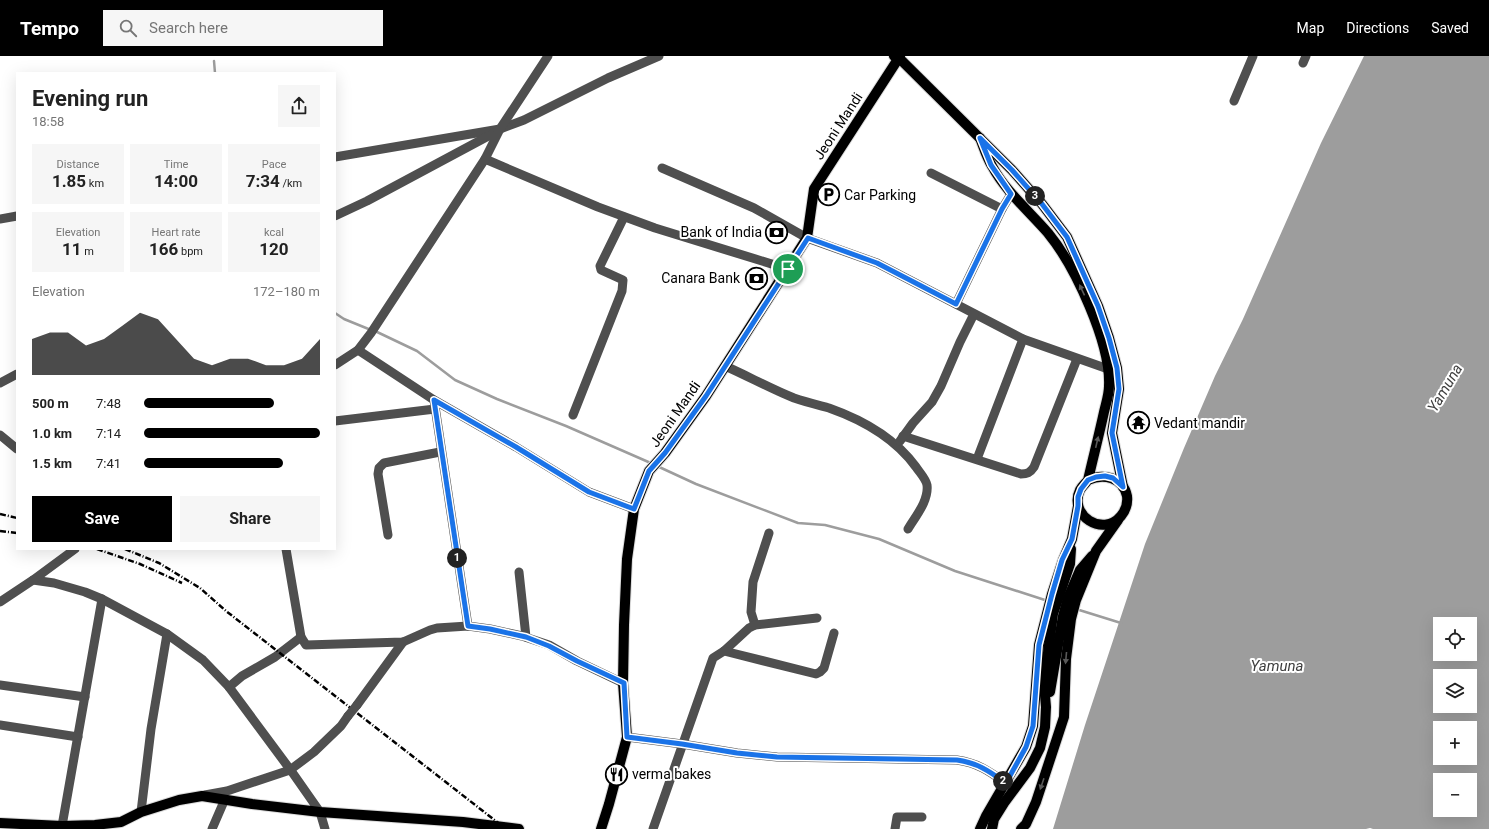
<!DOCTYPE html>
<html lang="en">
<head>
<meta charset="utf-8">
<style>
  body { margin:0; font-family:Roboto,sans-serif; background:#f6f6f6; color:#222; height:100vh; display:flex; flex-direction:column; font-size:15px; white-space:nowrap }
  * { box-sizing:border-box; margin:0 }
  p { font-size:13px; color:#767676 }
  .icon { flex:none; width:22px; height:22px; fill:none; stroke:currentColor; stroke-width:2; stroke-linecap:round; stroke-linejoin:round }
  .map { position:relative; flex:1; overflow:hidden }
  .panel { position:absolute; left:16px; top:16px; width:320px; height:478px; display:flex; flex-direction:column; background:#fff; border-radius:0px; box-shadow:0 4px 16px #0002 }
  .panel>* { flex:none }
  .fabs { position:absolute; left:1433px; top:561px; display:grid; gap:8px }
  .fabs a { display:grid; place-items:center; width:44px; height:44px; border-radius:0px; background:#fff; box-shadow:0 4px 16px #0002; font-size:20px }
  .pin { position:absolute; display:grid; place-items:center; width:34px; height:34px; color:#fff; margin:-17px; border:2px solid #fff; border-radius:50%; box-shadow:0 1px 4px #0007 }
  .km { position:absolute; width:20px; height:20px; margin:-10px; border-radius:50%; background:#222; color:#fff; font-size:11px; line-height:20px; text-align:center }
  .round { display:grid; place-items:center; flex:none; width:42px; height:42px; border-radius:0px; background:#f6f6f6 }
  .head { display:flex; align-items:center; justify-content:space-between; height:68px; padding:0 16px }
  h1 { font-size:22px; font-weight:700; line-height:30px }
  .figures { display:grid; grid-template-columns:repeat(3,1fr); gap:6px; height:68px; padding:4px 16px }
  .figures div { display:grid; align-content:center; border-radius:0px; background:#f6f6f6; text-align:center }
  .figures b { font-size:17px; font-weight:700 }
  .figures small { font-size:11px; font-weight:400 }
  .figures p { font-size:11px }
  .chart { height:112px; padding:8px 16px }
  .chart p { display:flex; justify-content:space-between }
  .chart svg { width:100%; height:72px; margin-top:4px; fill:#000; opacity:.7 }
  .cta { display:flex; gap:8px; margin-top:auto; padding:8px 16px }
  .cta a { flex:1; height:46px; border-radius:0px; background:#000; color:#fff; font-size:16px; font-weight:700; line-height:46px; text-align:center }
  .cta a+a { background:#f6f6f6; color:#222 }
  ul { padding:0 16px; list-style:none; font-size:13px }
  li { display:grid; grid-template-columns:64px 48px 1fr; align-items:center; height:30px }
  li i { height:10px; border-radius:5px; background:#000 }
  header { display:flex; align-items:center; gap:24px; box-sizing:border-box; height:56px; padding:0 20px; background:#000; color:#fff }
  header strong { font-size:19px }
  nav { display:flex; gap:22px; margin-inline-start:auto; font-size:14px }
  .search { width:280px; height:36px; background:#f6f6f6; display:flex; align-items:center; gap:10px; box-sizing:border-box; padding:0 14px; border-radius:0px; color:#767676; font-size:15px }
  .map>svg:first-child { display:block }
  .water { fill:#9d9d9d; fill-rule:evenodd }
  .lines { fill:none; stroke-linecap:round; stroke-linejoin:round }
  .stream { stroke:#9d9d9d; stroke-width:2.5 }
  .major-casing { stroke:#dbdbdb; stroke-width:12 }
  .minor { stroke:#4f4f4f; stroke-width:9 }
  .major { stroke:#000; stroke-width:10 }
  .rail { stroke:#000; stroke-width:2.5; stroke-dasharray:6 2 1 2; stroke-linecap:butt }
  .minor-bridge { stroke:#4f4f4f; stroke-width:9 }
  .oneway { fill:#595959 }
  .route-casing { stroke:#fff; stroke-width:8 }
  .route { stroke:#1a73e8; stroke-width:5 }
  .labels { text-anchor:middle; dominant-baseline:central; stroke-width:4; stroke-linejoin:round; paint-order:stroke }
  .street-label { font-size:14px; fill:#000; stroke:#fff }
  .poi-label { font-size:14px; fill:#000; stroke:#fff; text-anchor:start }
  .water-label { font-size:15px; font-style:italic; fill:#3e3e3e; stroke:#fff }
</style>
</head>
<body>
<header>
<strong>Tempo</strong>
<div class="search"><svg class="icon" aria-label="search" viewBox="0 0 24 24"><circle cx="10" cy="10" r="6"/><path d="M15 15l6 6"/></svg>Search here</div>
<nav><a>Map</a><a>Directions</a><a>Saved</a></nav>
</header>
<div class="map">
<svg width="1489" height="773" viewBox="0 0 1489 773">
  <rect width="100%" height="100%" fill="#fff"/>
  <path class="water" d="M1364,0h125v773h-116l-3,-1 -4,1h-313l32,-104 60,-181 39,-96 31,-72 28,-57 78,-176zM1440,568h30v30h-30zM1440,620h30v30h-30zM1440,672h30v30h-30zM1440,724h30v30h-30z"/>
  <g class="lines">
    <g class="stream">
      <polyline points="214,5 215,17"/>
      <polyline points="335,257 344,263 371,274"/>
      <polyline points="375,275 417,295 455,324 497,343 566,370 653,408"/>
      <polyline points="657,410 696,428 798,467 825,469 879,483 955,515 1048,545"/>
      <polyline points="1076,553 1121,567"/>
    </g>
    <defs>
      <g id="major">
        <polyline points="894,0 899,2 1012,114 1042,148 1067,181 1098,250 1109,282 1117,312 1119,333 1112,377 1123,431"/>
        <path d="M980,82c4,10 7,20 12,28 14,26 37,45 56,67 27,33 63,110 61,153 0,9 -3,17 -5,26 -5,23 -11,46 -16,68 -2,3 -6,6 -8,10 -12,25 23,48 41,26 5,-6 7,-12 6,-20 -4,-19 -24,-23 -39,-16"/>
        <polyline points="1050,636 1063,560 1068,542 1080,514 1092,500"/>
        <polyline points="0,767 62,770 95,769 121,766 141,756 179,744 202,740 252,748 320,756 463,766 519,773"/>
        <polyline points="601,773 609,748 627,681 623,627 624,569 627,503 634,453 649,415 665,397 706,340 807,182 814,133 900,0"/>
        <polyline points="980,773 986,760 1026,691 1033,670 1039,589 1052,538 1063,504 1072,483 1078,450"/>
        <polyline points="992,773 994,763 1004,747 1030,712 1040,692 1045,671 1046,651 1044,628 1053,558 1070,508 1071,493"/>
        <polyline points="1021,773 1026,768 1036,746 1064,661 1066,603 1071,563 1076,544 1096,495 1118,464"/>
      </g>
    </defs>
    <use href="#major" class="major-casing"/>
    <g class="minor">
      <polyline points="1303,7 1306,0"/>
      <polyline points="1234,45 1253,0"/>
      <polyline points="335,101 500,73 524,64 608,22 659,0"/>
      <polyline points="485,103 598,151 655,172 788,213"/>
      <polyline points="662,112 754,152 807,182 877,207 1023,283 1108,313"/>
      <polyline points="931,117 1002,153 956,248"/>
      <polyline points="1002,153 1011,138"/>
      <polyline points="335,160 367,145 494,77"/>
      <polyline points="0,163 17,160"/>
      <polyline points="358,294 434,344 516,391 589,436 634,453"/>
      <polyline points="335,309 358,294 371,277 485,103 500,73 548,0"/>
      <path d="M725,310c23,10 46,23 69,32 12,4 24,7 35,10 34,12 66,30 87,59 4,6 10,12 11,18 2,16 -12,32 -19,44"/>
      <polyline points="0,327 17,318"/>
      <polyline points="434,344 468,570"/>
      <polyline points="573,359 622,235 623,224 601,214 600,210 624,161"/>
      <polyline points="335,365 435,353"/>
      <polyline points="0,379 17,393"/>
      <path d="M903,380l118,38c6,0 9,-1 13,-7l43,-108"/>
      <polyline points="900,385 913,367 932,346 941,330 960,286 974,258"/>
      <polyline points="977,403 1023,283"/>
      <polyline points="388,479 378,418 379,412 384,407 440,396"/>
      <polyline points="286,493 301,581 306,589 403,586 430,574 437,572 468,570 490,573 522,580 549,589 577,605 623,627"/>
      <polyline points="519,516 526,581"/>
      <polyline points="33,524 54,527 85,536 102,543 167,578 203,604 229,631 292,716 320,756 325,773"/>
      <polyline points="0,546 33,524 75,493"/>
      <polyline points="755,569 751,556 753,526 769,477"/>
      <polyline points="724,595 749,572 755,569 817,562"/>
      <polyline points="0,629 85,641"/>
      <polyline points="229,631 242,620 275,601 301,581"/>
      <polyline points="357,649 403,586"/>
      <polyline points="0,669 78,681"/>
      <path d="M627,681l55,7 55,9 40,4 180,3c21,3 32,11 49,23"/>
      <polyline points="205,739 227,735 290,714 314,696 341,670 348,660"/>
      <polyline points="141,756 151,673 167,578"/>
      <polyline points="62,770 102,543"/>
      <polyline points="212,773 225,743"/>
      <polyline points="653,773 713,602 724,595 816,618 820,616 824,612 834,577"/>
      <polyline points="895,773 897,761 922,761"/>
    </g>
    <use href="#major" class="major"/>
    <g class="rail">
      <polyline points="0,458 17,462"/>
      <polyline points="0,475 17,477"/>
      <polyline points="97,493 140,508 182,527"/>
      <polyline points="125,493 159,507 200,532 226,555 506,773"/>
    </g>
    <polyline class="minor-bridge" points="348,660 357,649"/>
  </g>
  <defs><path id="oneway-solid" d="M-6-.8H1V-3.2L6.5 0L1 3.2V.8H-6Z"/></defs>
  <g class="oneway">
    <use href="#oneway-solid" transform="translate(1082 234) rotate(-115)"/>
    <use href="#oneway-solid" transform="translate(1097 386) rotate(-77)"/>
    <use href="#oneway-solid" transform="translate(1066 602) rotate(95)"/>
    <use href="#oneway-solid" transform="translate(1042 728) rotate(109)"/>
  </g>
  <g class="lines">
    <defs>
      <path id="route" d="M980,82l32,32 30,34 25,33 31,69 11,32 8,30 2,21 -7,44 11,54 -10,-9 -8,-2 -9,1 -8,3 -7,9 -3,8v9l-6,33 -10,21 -10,34 -13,51 -6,81 -7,21 -20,36c-17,-12 -28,-20 -49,-23l-180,-3 -40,-4 -55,-9 -55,-7 -3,-54 -47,-22 -28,-15 -23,-9 -36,-8 -22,-3 -34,-226 82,47 73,45 45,17 15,-38 16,-18 41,-57 102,-158 69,25 79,41 46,-95 9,-15 -20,-29z"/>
    </defs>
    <use href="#route" class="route-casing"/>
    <use href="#route" class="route"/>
  </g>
  <defs>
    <symbol id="parking-ring" viewBox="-11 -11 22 22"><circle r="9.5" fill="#fff" stroke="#000" stroke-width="1.5"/><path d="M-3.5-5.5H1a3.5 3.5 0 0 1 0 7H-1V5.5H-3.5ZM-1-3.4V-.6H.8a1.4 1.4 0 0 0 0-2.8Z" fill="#000"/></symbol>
    <symbol id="bank-ring" viewBox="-11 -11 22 22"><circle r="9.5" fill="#fff" stroke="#000" stroke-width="1.5"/><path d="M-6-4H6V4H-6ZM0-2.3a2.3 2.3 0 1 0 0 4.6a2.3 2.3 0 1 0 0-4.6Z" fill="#000"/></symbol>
    <symbol id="temple-ring" viewBox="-11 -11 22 22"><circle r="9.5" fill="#fff" stroke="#000" stroke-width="1.5"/><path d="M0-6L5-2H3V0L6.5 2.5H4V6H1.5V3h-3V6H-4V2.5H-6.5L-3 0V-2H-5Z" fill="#000"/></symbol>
    <symbol id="restaurant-ring" viewBox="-11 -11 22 22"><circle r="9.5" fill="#fff" stroke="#000" stroke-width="1.5"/><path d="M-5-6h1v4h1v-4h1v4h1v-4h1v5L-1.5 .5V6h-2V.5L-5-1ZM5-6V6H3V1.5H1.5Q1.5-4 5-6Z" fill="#000"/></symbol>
  </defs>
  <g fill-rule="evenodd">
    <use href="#parking-ring" x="816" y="126" width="25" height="25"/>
    <use href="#bank-ring" x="764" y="164" width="25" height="25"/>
    <use href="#bank-ring" x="744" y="210" width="25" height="25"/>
    <use href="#temple-ring" x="1126" y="354" width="25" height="25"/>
    <use href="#restaurant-ring" x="604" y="706" width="25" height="25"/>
  </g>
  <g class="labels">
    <g class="street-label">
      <text transform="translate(838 70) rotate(-57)">Jeoni Mandi</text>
      <text transform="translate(675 358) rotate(-55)">Jeoni Mandi</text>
    </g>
    <g class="poi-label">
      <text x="844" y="139">Car Parking</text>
      <text x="762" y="176" text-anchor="end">Bank of India</text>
      <text x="740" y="222" text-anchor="end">Canara Bank</text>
      <text x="1154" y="367">Vedant mandir</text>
      <text x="632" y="718">verma bakes</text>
    </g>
    <g class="water-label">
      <text transform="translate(1445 332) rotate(-59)">Yamuna</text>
      <text x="1277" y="610">Yamuna</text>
    </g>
  </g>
</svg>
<div class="fabs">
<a><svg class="icon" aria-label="locate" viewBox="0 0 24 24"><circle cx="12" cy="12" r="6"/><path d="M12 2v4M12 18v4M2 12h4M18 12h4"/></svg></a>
<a><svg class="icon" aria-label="layers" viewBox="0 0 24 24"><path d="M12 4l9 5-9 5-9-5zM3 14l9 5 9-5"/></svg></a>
<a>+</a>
<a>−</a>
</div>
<div class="pin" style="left:788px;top:213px;background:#1e9e55"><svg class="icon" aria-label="arrive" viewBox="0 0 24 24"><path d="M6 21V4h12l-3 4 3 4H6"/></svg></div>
<b class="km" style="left:457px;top:502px">1</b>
<b class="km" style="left:1003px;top:725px">2</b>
<b class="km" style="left:1035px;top:140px">3</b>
<section class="panel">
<div class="head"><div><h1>Evening run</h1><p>18:58</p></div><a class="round"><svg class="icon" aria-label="share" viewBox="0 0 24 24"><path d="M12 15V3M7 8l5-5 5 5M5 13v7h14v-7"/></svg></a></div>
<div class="figures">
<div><p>Distance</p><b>1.85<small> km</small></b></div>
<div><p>Time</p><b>14:00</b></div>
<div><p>Pace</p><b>7:34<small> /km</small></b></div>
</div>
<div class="figures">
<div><p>Elevation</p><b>11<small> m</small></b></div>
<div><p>Heart rate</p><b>166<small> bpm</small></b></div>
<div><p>kcal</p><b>120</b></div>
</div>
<div class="chart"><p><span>Elevation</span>172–180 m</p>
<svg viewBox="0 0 160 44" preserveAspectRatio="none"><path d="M0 44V22L10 18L20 18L30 26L40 22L50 14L60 6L70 10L80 22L90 34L100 38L110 34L120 34L130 38L140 38L150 34L160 22V44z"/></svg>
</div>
<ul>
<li><b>500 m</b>7:48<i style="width:74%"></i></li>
<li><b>1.0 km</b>7:14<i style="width:100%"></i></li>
<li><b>1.5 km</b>7:41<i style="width:79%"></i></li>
</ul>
<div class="cta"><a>Save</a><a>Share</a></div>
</section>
</div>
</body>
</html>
